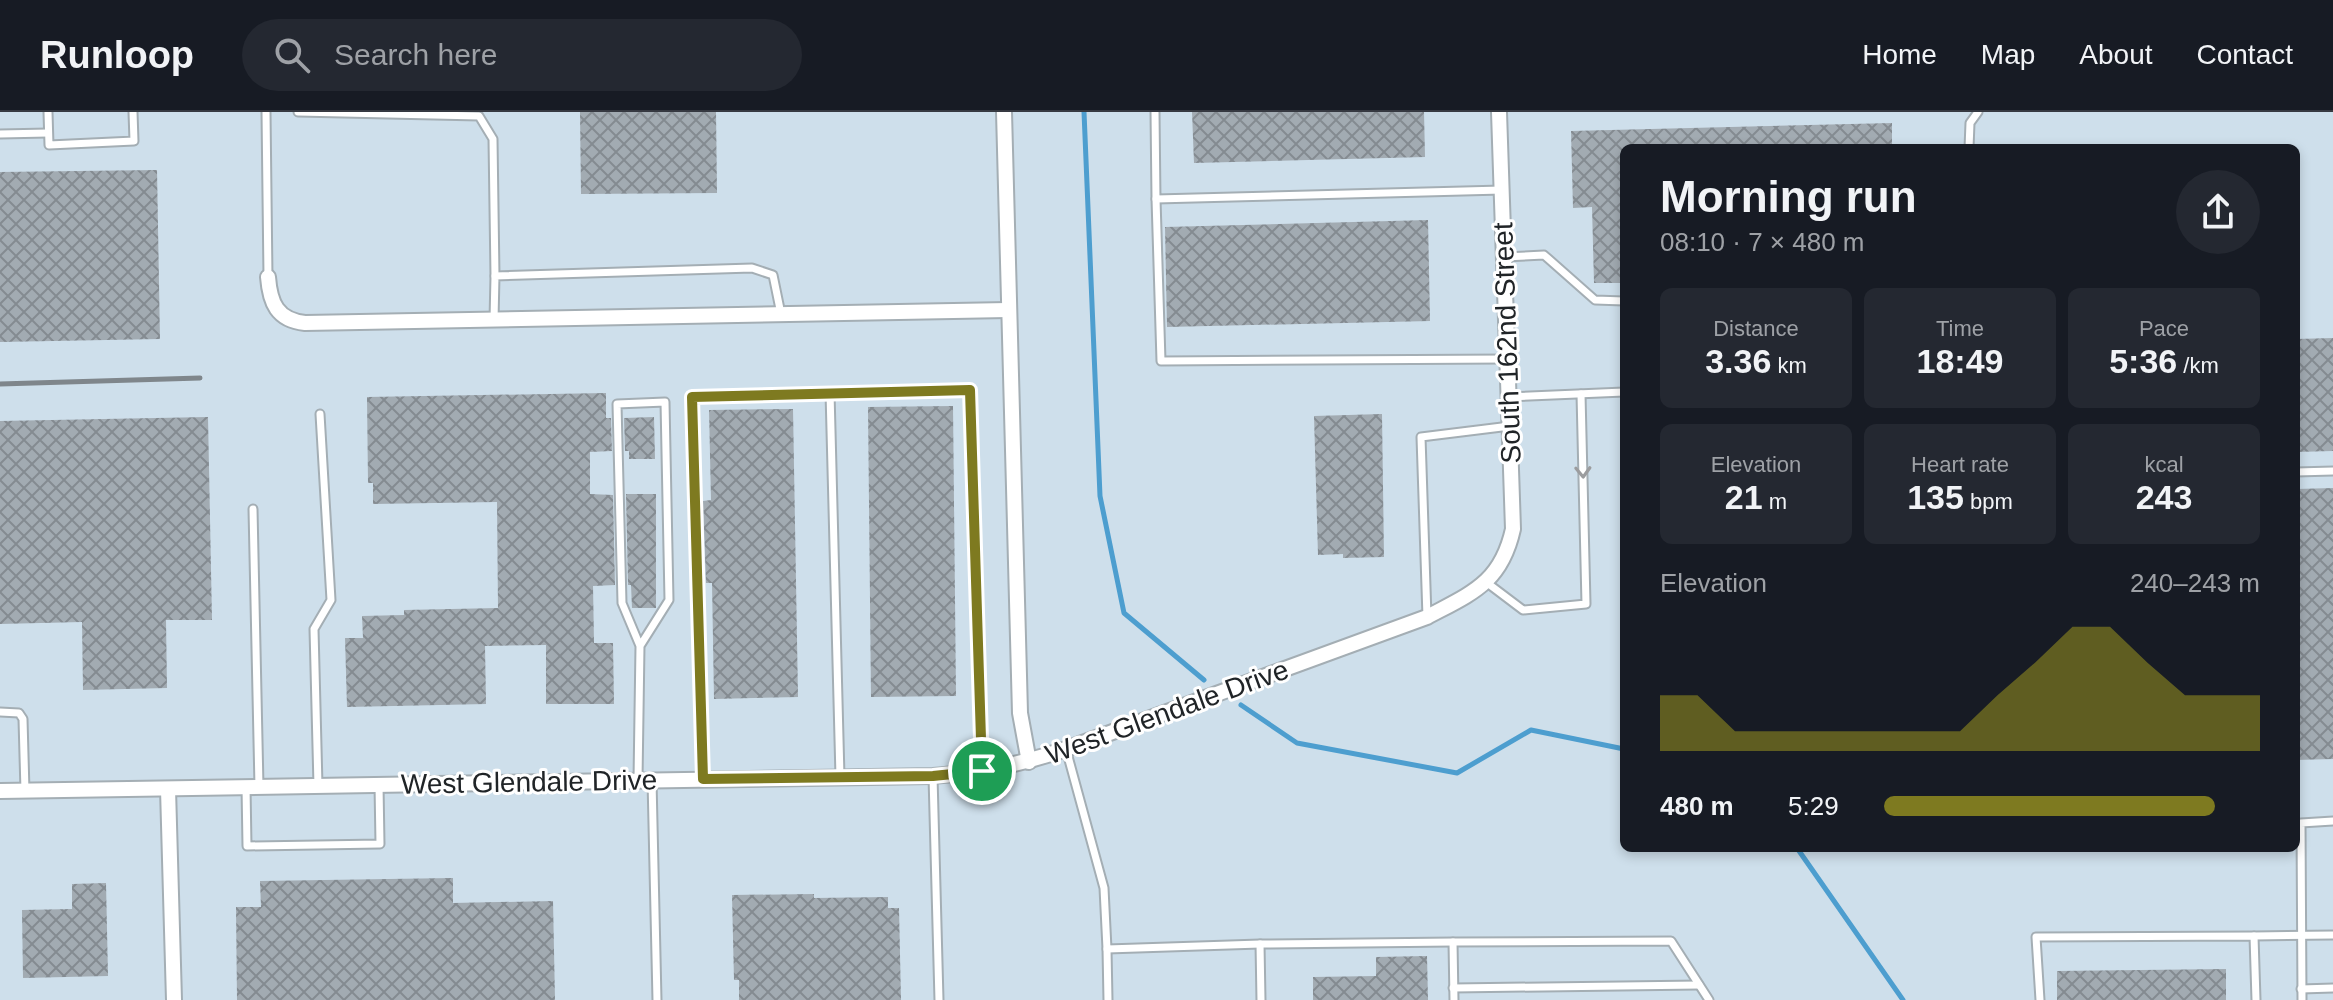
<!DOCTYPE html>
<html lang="en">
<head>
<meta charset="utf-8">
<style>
  body { margin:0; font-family:Helvetica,sans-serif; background:#242831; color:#f1f3f6; height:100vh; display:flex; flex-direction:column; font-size:30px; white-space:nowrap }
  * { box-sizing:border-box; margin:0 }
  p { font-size:26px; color:#9ea1a6 }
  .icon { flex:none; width:44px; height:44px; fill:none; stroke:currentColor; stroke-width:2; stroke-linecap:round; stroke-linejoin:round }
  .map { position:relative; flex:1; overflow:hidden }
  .drawer { position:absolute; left:1620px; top:32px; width:680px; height:708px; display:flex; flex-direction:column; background:#171b24; border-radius:12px; box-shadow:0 4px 12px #0003 }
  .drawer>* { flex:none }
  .pin { position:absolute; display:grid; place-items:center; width:68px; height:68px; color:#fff; margin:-34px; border:4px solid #fff; border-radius:50%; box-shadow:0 2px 8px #0007 }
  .round { display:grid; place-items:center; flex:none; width:84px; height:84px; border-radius:42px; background:#242831 }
  .overview { display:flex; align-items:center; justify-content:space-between; height:136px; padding:0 40px }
  h1 { font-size:44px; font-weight:800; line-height:60px }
  .metrics { display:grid; grid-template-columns:repeat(3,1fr); gap:12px; height:136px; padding:8px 40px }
  .metrics div { display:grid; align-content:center; border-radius:12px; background:#242831; text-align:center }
  .metrics b { font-size:34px; font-weight:800 }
  .metrics small { font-size:22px; font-weight:400 }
  .metrics p { font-size:22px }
  .chart { height:224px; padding:16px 40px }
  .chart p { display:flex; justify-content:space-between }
  .chart svg { width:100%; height:144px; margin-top:8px; fill:#7e7a20; opacity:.7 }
  ul { padding:0 40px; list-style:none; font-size:26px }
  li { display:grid; grid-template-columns:128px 96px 1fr; align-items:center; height:60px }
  li i { height:20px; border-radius:10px; background:#7e7a20 }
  header { display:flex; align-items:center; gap:48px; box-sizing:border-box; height:112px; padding:0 40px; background:#171b24; border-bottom:2px solid #363941 }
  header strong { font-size:38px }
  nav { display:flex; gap:44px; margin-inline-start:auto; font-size:28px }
  .search { width:560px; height:72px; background:#242831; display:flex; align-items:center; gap:20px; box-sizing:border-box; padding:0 28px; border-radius:44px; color:#9ea1a6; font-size:30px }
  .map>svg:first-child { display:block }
  .built { fill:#cedfeb; fill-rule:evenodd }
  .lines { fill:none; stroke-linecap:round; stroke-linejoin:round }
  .stream { stroke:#4d9ecf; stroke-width:5 }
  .building { fill:url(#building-cross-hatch) }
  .lane-casing { stroke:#a4aeb4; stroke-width:11 }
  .street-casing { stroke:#a4aeb4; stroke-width:18 }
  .lane { stroke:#fff; stroke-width:7 }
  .street { stroke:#fff; stroke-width:14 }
  .rail { stroke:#7f868b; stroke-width:5 }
  .oneway { stroke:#9b9c9e }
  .route-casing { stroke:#fff; stroke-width:16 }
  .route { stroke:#7e7a20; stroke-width:10 }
  .labels { text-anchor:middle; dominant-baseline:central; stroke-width:6; stroke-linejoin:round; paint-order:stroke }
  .street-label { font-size:28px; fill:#202427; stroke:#fff }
</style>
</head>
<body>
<header>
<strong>Runloop</strong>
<div class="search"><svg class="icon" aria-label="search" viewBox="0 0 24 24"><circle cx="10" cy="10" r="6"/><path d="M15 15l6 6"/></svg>Search here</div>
<nav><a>Home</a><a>Map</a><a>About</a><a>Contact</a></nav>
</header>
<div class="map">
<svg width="2333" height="888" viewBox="0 0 2333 888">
  <defs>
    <pattern id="building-cross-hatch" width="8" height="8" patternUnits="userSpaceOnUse" patternTransform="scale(2)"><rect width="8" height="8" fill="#a2abb2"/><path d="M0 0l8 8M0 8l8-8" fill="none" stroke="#848b91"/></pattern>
  </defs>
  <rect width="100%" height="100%" fill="#e0eaf1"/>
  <path class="built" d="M0,0h2333v888h-2333zM1624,36h672v700h-672z"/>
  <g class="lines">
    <g class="stream">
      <polyline points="1084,0 1100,384 1124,501 1204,568"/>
      <polyline points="1241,593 1297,631 1457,661 1531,618 1624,637"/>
      <polyline points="1797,736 1903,888"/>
    </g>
  </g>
  <g class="building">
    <polygon points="580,0 716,0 717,81 581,82"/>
    <polygon points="1192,0 1424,0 1425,45 1194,51"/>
    <polygon points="1892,11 1892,36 1624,36 1624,171 1594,171 1592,95 1573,96 1571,19"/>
    <polygon points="157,58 160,227 0,230 0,60"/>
    <polygon points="1428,108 1430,209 1167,215 1165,115"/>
    <polygon points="2333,226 2333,339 2296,340 2296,227"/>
    <polygon points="606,281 606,306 611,306 612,339 590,340 590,382 613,383 615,473 593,474 594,531 613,531 614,592 546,592 546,533 485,534 486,592 347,595 345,526 363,526 362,504 404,503 404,498 498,496 497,390 373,392 373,371 368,371 367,285"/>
    <polygon points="953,294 956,584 871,585 868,295"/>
    <polygon points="793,297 798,585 714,587 712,471 706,471 703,389 711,388 709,298"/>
    <polygon points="1382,302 1384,445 1343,446 1343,442 1318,443 1314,304"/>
    <polygon points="208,305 212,508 166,508 167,576 83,578 82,510 0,512 0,309"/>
    <polygon points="654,305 655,347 629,347 629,339 625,339 624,306"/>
    <polygon points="2333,376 2333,647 2296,648 2296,377"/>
    <polygon points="626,382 656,382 656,496 632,496 631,473 628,473"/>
    <polygon points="453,766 453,791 553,789 555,888 237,888 236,795 261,795 260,769"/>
    <polygon points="106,771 108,864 23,866 22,798 72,797 72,772"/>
    <polygon points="814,782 814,786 888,785 888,796 899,796 901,888 739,888 739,868 734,868 732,783"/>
    <polygon points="1427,844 1428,888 1313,888 1313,865 1376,864 1376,845"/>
    <polygon points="2226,857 2226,888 2057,888 2057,859"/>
  </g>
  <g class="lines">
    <defs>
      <g id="lane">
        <polyline points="48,0 49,33 134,29 133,0"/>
        <polyline points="266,0 268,165"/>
        <polyline points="298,0 479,4 493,27 495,164"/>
        <polyline points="1155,0 1156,87 1502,78"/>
        <polyline points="0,22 48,21"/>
        <polyline points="1969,36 1970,11 1978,0"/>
        <polyline points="1156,87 1161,249 1508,247"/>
        <polyline points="1504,145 1544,143 1595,188 1624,189"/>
        <polyline points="494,208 495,164 752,156 773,163 781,202"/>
        <polyline points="1509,285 1624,280"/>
        <polyline points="2296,360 2333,359"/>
        <polyline points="253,397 259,675"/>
        <polyline points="1486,470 1523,498 1586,492 1581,282"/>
        <polyline points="1427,505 1421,325 1510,314"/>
        <polyline points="0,600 19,601 23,607 25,679"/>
        <polyline points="1066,637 1104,776 1107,837 1260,832"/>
        <polyline points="933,664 939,888"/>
        <polyline points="840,665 830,280 970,278 982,659"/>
        <polyline points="703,667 692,285 830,280"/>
        <polyline points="638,668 640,534 622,491 617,292 665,290 669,488 640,534"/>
        <polyline points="652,668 657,888"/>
        <polyline points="318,674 314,517 331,488 320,302"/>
        <polyline points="246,675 247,734 380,732 379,673"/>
        <polyline points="2254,824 2333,823"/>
        <polyline points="1107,837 1108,888"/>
        <polyline points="1453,876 1699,873"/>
        <polyline points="2301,877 2333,876"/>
        <polyline points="1261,888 1260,832 1453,830"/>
        <polyline points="1454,888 1453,830 1671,829 1709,888"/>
        <polyline points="2040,888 2036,825 2254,824 2256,888"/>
        <polyline points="2302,888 2301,711 2333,709"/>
      </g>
      <g id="street">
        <polyline points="1004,0 1020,601 1029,650"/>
        <path d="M268,165c2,26 9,43 37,46l703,-13"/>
        <polyline points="168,677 174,888"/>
        <path d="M0,679l933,-15c49,-4 86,-11 133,-27l361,-132c45,-24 74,-34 86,-88l-14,-417"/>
      </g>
    </defs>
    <use href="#lane" class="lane-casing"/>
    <use href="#street" class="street-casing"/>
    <use href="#lane" class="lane"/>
    <use href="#street" class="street"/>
    <polyline class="rail" points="0,272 200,266"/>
  </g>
  <defs><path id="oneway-chevron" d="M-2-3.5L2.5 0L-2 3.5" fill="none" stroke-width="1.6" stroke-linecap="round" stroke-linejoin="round" transform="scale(2)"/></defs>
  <use class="oneway" href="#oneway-chevron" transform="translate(1583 360) rotate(88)"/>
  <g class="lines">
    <defs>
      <polygon id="route" points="970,278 982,659 933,664 703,667 692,285"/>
    </defs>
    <use href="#route" class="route-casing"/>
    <use href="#route" class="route"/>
  </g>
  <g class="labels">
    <g class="street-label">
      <text transform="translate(1507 231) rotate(-92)">South 162nd Street</text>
      <text transform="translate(1167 600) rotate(-20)">West Glendale Drive</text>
      <text transform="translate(529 670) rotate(-1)">West Glendale Drive</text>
    </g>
  </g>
</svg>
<div class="pin" style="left:982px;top:659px;background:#1e9e55"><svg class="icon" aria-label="arrive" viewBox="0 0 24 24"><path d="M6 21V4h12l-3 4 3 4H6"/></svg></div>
<section class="drawer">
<div class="overview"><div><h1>Morning run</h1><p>08:10 · 7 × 480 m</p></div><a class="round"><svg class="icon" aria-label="share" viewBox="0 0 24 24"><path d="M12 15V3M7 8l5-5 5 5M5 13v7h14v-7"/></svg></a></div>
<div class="metrics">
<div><p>Distance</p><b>3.36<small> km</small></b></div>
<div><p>Time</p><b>18:49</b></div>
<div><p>Pace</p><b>5:36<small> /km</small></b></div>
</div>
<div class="metrics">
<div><p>Elevation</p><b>21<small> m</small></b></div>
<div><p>Heart rate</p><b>135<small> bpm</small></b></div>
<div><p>kcal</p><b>243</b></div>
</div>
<div class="chart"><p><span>Elevation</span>240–243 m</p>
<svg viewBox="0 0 160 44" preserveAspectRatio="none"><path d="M0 44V27L10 27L20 38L30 38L40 38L50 38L60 38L70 38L80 38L90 27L100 17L110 6L120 6L130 17L140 27L150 27L160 27V44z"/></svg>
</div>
<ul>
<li><b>480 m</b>5:29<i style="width:88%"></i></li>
</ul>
</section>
</div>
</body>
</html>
